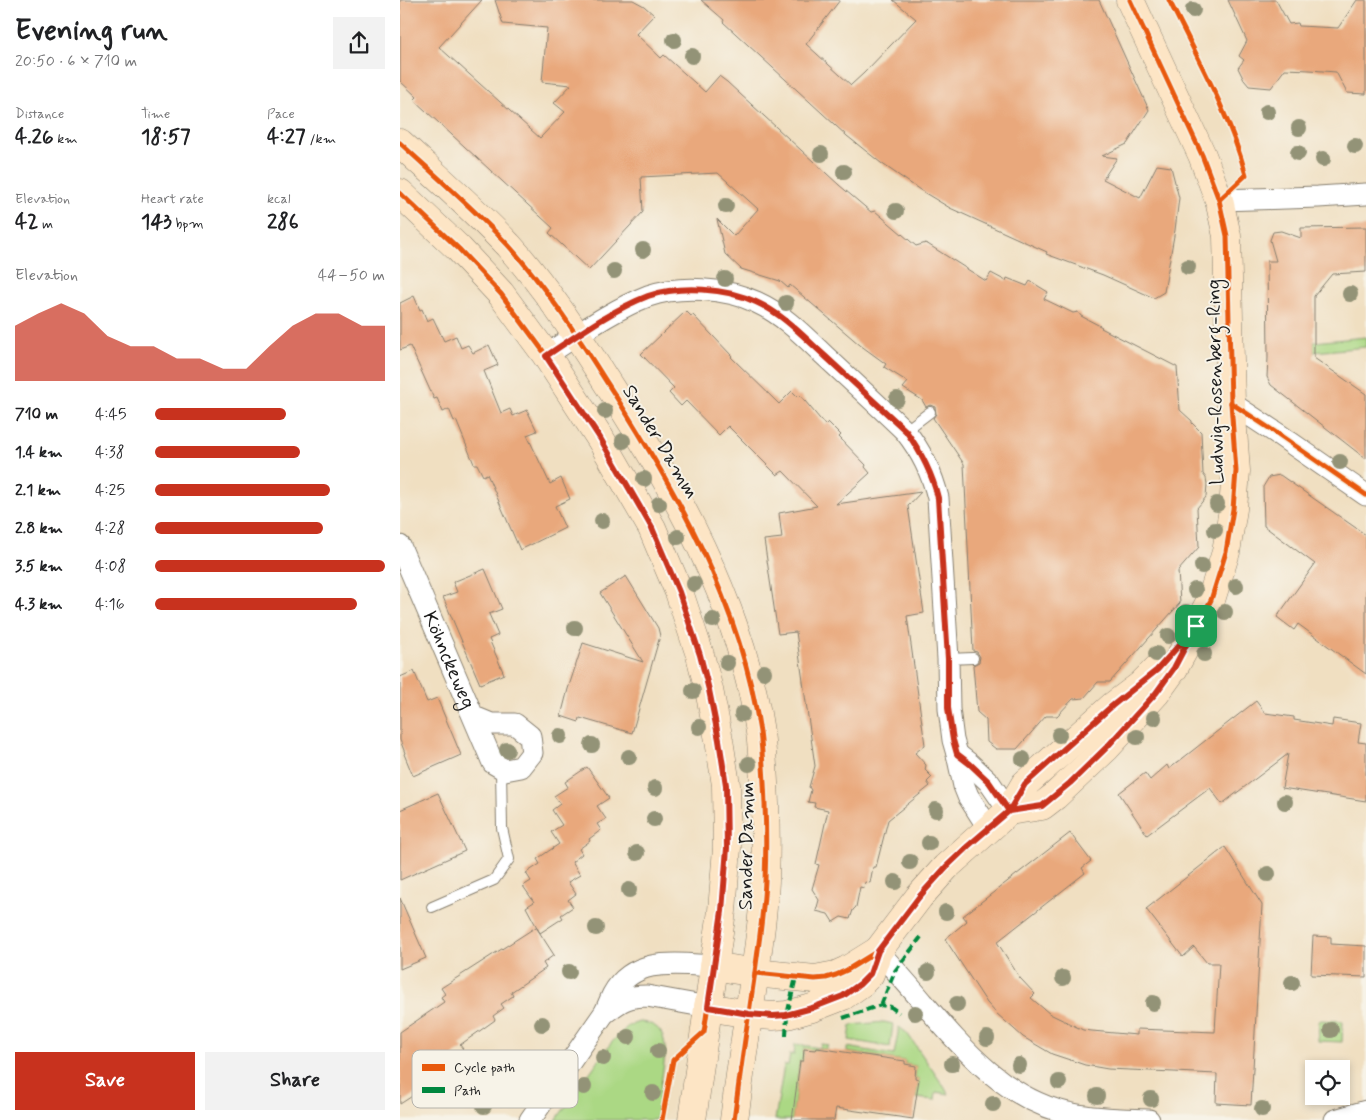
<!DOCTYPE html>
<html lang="en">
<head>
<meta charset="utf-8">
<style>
  body { margin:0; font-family:Mynerve,sans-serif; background:#f2f2f2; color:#202124; height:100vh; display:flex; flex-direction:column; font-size:19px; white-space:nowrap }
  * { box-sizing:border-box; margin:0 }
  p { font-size:16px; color:#757577 }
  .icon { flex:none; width:28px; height:28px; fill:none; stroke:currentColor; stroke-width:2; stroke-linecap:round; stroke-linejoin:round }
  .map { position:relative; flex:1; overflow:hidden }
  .panel { display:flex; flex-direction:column; background:#fff; width:400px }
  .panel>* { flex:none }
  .tools { position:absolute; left:905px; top:1060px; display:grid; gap:10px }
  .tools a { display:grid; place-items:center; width:45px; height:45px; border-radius:0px; background:#fff; box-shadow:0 2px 8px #0003; font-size:25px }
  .pin { position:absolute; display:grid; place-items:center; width:42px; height:42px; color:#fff; margin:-21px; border-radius:10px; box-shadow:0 2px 8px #0006 }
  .round { display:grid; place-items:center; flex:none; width:52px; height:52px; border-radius:0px; background:#f2f2f2 }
  .head { display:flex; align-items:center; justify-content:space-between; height:85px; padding:0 15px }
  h1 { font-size:28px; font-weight:800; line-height:38px }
  .figures { display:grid; grid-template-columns:repeat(3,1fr); gap:8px; height:85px; padding:5px 15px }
  .figures div { display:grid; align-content:center }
  .figures b { font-size:21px; font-weight:800 }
  .figures small { font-size:14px; font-weight:400 }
  .figures p { font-size:14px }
  .chart { height:140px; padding:10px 15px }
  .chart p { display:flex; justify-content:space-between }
  .chart svg { width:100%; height:90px; margin-top:5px; fill:#c8321e; opacity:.7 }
  .primary-button { display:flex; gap:10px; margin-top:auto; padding:10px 15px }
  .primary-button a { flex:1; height:58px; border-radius:0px; background:#c8321e; color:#fff; font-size:20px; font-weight:800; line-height:58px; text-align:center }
  .primary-button a+a { background:#f2f2f2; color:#202124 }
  ul { padding:0 15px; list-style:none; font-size:16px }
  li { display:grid; grid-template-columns:80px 60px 1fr; align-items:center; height:38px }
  li i { height:12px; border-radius:6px; background:#c8321e }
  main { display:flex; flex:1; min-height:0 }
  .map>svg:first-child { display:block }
  .grass { fill:#abd884; stroke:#647a50 }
  .building { fill:#e9a87c }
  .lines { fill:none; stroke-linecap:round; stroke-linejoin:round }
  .lane-casing { stroke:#867e6e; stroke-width:12 }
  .street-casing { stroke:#867e6e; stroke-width:23 }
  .secondary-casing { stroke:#867e6e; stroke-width:29 }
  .lane { stroke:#fff; stroke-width:10 }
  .street { stroke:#fff; stroke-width:21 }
  .secondary { stroke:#fde5c5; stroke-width:28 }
  .quiet { stroke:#00873e; stroke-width:4; stroke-dasharray:8 4; stroke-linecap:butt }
  .cycleway-casing { stroke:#f7f3e8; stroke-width:8 }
  .cycleway { stroke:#e8590c; stroke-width:5 }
  .tree { fill:#939377 }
  .route-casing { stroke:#fff; stroke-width:10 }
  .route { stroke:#c8321e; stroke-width:6 }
  .labels { text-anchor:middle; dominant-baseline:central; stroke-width:4; stroke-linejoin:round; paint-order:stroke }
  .street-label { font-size:20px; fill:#1c1c1c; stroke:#f7f3e8 }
  .key { fill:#f7f3e8; stroke:#b5b2ab; stroke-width:1 }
  .key-label { font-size:14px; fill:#1c1c1c }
</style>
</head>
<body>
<main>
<section class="panel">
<div class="head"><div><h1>Evening run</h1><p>20:50 · 6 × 710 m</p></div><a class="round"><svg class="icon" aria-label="share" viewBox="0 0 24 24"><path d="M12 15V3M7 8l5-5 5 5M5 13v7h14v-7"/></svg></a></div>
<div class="figures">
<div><p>Distance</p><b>4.26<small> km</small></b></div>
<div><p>Time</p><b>18:57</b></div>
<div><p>Pace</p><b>4:27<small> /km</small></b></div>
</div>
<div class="figures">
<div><p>Elevation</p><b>42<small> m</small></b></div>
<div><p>Heart rate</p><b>143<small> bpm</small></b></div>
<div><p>kcal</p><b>286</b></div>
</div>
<div class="chart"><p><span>Elevation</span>44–50 m</p>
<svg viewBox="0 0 160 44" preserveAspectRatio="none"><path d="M0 44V17L10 11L20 6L30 11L40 22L50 27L60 27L70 33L80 33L90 38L100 38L110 27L120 17L130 11L140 11L150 17L160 17V44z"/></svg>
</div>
<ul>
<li><b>710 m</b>4:45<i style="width:57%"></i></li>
<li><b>1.4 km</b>4:38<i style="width:63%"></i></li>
<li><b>2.1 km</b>4:25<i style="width:76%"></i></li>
<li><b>2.8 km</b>4:28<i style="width:73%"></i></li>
<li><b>3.5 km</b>4:08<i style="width:100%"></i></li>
<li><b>4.3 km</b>4:16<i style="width:88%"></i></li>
</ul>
<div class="primary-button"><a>Save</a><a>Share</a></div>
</section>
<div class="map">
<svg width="966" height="1120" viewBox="0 0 966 1120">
  <rect width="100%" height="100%" fill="#f7f3e8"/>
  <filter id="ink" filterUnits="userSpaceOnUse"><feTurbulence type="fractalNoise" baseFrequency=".02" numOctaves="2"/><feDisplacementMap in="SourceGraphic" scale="10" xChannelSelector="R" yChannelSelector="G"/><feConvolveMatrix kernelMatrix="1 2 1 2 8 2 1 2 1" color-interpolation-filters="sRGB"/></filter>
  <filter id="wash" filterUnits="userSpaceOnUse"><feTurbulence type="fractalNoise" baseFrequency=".0096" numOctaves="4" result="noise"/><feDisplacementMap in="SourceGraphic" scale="20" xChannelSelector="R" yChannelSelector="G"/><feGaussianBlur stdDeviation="1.12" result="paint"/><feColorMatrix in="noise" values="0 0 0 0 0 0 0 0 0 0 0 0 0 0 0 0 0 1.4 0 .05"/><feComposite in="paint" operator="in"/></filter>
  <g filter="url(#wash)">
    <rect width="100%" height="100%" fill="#f0dfc1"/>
    <g class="grass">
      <polygon points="966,337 966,347 914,352 914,342"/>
      <polygon points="919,1020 943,1021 942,1042 918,1041"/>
      <path d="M239,1022c22,1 27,14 26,34l-9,64h-100l55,-77 17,-17z"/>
      <polygon points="484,1022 493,1024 490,1047 449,1040 451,1025"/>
      <polygon points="499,1027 507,1033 549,1094 536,1092 535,1100 516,1098 519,1079 515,1078 516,1066 505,1064 505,1061 447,1052 447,1047 494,1055"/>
      <polygon points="395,1044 420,1048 421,1044 428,1045 426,1049 417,1048 416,1050 404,1049 403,1061 400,1061 392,1120 375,1120 384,1065 388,1065 390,1054 394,1055"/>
    </g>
    <g id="blocks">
      <g class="building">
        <polygon points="0,0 82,0 39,47 140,138 165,112 154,103 171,85 142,82 147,28 103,24 95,0 233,0 244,6 254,15 236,34 261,58 264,55 305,92 319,76 327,82 439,185 471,212 475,211 516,246 526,243 586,281 591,273 606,281 607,278 627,286 630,281 648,292 644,299 673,313 678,312 681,316 702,327 701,328 777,367 780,410 792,421 792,423 801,432 803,474 806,478 807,484 806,497 797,508 799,547 778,571 780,603 710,682 698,682 684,698 673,699 657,716 646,716 617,749 596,749 587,742 586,720 577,712 573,665 579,662 580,657 577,652 573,651 564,464 533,418 536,414 535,407 530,405 526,407 522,400 503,388 508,382 484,367 486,364 460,345 390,285 388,288 380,281 341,269 325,254 317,219 334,236 358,209 318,173 241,177 243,212 189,270 149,233 153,228 14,100 17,97 0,81"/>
        <polygon points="301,0 440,0 406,44 451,85 464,73 516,19 493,0 699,0 749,110 727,144 702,156 717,158 703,179 740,198 757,165 771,167 779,198 775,230 764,292 754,298 703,275 646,254 647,252 550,208 520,190 481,163 447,136 323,22 324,20"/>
        <polygon points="828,0 876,0 889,24 898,23 899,26 938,28 957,0 966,0 966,94 947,93 936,72 910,70 885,69 871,88 849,86 844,80 838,68 844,60 839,56 847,41"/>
        <polygon points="966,227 966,272 932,274 914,296 914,358 966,394 966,459 871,385 867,377 868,358 867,261 876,261 870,240 873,232 881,231 901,238 901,228"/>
        <polygon points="14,296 20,310 22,309 27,321 33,318 44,341 56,336 61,348 68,345 73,353 89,345 98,365 84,371 101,413 110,409 113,416 127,410 137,431 127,435 150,484 161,478 170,499 155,506 165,528 120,550 87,474 83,476 77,464 74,464 56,420 54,421 49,409 43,412 37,398 34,399 10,346 0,350 0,303"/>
        <polygon points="286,311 291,316 293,315 332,356 331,357 379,404 392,391 398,397 400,395 425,425 428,422 441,435 439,437 466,465 465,467 470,473 436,504 521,492 508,506 524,613 507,616 525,745 515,753 526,765 525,770 532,777 527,782 530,786 488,820 476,867 473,867 470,883 465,882 464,888 460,887 456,907 453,910 450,919 441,917 433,922 428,914 416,911 419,900 412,889 419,865 416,864 428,810 414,807 415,803 408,802 411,790 409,787 415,766 396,632 378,634 364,540 382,538 379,513 417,506 383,471 377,475 328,426 319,435 286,401 281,406 269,393 274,388 241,354"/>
        <polygon points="880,475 966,535 966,674 898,624 894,630 877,617 915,564 864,526 863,487 869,477"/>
        <polygon points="85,569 102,609 89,614 98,635 89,639 104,674 80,684 43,597 57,592 53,582"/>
        <polygon points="226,576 258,628 260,636 232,733 180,718 179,722 161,716 168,689 183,643 243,662 200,593"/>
        <polygon points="14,671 27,702 37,698 61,755 13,776 4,754 5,753 0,740 0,677"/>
        <polygon points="856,701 865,713 894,717 894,720 932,726 933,719 961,723 958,742 966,743 966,801 882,788 888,754 822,804 810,788 747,835 719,793 745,773 750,780 767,765 769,769"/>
        <polygon points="187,767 209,798 197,806 206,819 197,824 201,830 189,839 190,841 179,849 182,854 172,862 180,875 168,882 176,894 168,900 173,907 161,915 163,918 140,933 126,907 134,902 123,886 131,881 126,873 140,864 137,859 159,844 151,832 162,825 152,810 160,804 154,796 168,787 165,782"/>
        <polygon points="38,793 65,851 0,880 0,810"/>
        <polygon points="670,833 691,861 682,868 685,873 597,942 620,978 635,994 631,998 650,1014 683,1030 692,1031 737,1035 737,1029 815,1032 819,963 807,963 794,947 783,957 746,909 825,847 862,905 851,1105 816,1103 817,1074 708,1069 685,1065 652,1054 623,1037 596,1013 587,1003 545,939 567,921 563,916"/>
        <polygon points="0,898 26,958 0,969"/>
        <polygon points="136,927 154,955 143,963 146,968 111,992 113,996 101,1004 104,1008 93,1016 95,1020 60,1045 63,1049 51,1057 55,1062 42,1071 45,1075 0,1104 0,1032 44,1002 41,997 45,994 41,988"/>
        <polygon points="913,936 931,937 931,944 966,946 966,977 911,975"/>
        <polygon points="417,1048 505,1061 505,1064 516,1066 515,1078 519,1079 513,1119 436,1108 434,1120 392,1120 400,1061 403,1061 404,1049 416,1050"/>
      </g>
    </g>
  </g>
  <g filter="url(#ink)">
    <use href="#blocks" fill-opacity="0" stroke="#867e6e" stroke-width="1"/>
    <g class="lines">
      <defs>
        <g id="lane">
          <polyline points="505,431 530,412"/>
          <polyline points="548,659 573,658"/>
          <polyline points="32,907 94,880 109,859 102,828 101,768"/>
        </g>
        <g id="street">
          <polyline points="819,200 918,197 966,194"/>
          <path d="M146,355c33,-21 66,-45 102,-59 32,-11 78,-8 108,6 27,12 48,34 69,54 27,25 54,50 80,75 16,20 27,42 33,67l10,161 1,50 4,31 4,14 7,32 4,10 21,33"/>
          <polyline points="831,403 878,434 966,495"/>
          <path id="s1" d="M0,546l93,217 12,7 16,-3 11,-14 -2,-17 -15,-12h-24l-17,-7"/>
          <polyline points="557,754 570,764 589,782 609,811"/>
          <path d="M478,951c14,16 29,32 43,49 41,48 86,102 152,114 25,5 51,5 76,6"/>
          <path d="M206,1012c15,-11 21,-16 41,-16l61,11"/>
          <path d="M130,1120l75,-108c3,-6 5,-12 8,-18 21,-38 64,-30 101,-28"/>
          <polyline points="935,1120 966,1111"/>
        </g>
        <g id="secondary">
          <path d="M0,143c37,34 74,66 108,102 37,41 67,87 96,133 70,108 137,225 156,354 3,24 4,48 5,72 1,25 1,51 0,77 -2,42 -9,83 -15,125 -6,38 -11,76 -16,114"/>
          <polyline points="0,193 59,249 101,294 146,355 200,438 252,528 279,592 300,655 309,690 319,740 326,785 327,848 322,911 292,1120"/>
          <polyline points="609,811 642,806 655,796 706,748 756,693 774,668 811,600 826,552 833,509 836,471 831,403 827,236 819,200 802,155 730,0"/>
          <polyline points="314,966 355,973 415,979 436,975 447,970 476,952"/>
          <polyline points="308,1007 349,1014 373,1016 387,1015 412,1008 443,996 460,984 470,974 478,951 519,897 546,867 609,811 625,784 713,706 741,685 758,668"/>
        </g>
      </defs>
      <use href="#lane" class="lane-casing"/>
      <use href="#street" class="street-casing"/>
      <use href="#secondary" class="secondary-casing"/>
      <use href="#lane" class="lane"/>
      <use href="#street" class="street"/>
      <use href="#secondary" class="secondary"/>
      <g class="quiet">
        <polyline points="481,1005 495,971 521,937"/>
        <polyline points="443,1018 481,1005 491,1007 499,1013"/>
        <polyline points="386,1036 387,1015 396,977"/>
      </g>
      <defs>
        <g id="cycleway">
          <path d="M769,0c28,57 60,113 77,175l-27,25"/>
          <path d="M0,143c37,34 74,66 108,102 37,41 67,87 96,133 70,108 137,225 156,354 3,24 4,48 5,72 1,25 1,51 0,77 -2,42 -9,83 -15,125 -6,38 -11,76 -16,114"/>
          <polyline points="0,193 59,249 101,294 146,355 200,438 252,528 279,592 300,655 309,690 319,740 326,785 327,848 322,911 304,1032 273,1060 262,1120"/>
          <polyline points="831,403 878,434 966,495"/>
          <polyline points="609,811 642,806 655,796 706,748 756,693 774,668 811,600 826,552 833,509 836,471 831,403 827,236 819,200 802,155 730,0"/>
          <polyline points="355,973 415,979 426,978 436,975 447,970 478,951 519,897 546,867 609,811 625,784 713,706 757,670 783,641"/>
        </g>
      </defs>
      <use href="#cycleway" class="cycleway-casing"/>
      <use href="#cycleway" class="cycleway"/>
    </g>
    <g class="tree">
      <circle cx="793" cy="10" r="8"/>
      <circle cx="274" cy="40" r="8"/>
      <circle cx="292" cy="56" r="8"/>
      <circle cx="867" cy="112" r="8"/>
      <circle cx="899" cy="128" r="8"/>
      <circle cx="955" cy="146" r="8"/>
      <circle cx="898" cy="153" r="8"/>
      <circle cx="421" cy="154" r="8"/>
      <circle cx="923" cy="159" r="8"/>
      <circle cx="444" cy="172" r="8"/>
      <circle cx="326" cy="206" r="8"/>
      <circle cx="496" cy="211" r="8"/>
      <circle cx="243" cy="250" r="8"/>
      <circle cx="788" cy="267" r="8"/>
      <circle cx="214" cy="271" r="8"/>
      <circle cx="325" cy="279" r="8"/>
      <circle cx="950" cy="294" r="8"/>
      <circle cx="386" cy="303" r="8"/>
      <circle cx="497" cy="399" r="8"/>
      <circle cx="205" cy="411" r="8"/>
      <circle cx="223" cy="441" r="8"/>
      <circle cx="940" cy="462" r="8"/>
      <circle cx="244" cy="479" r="8"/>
      <circle cx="259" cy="504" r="8"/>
      <circle cx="817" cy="504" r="8"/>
      <circle cx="202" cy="521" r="8"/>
      <circle cx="815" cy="530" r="8"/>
      <circle cx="278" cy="537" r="8"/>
      <circle cx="802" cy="566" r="8"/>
      <circle cx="294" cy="584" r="8"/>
      <circle cx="836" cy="586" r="8"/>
      <circle cx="795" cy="590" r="8"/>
      <circle cx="786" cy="612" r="8"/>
      <circle cx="825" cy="612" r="8"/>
      <circle cx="313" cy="620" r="8"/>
      <circle cx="175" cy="628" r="8"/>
      <circle cx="768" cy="636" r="8"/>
      <circle cx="756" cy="654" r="8"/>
      <circle cx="804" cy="654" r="8"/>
      <circle cx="327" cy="663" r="8"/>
      <circle cx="364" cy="672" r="8"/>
      <circle cx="293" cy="691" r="8"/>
      <circle cx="342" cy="714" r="8"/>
      <circle cx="754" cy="718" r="8"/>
      <circle cx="299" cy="727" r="8"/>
      <circle cx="659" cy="735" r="8"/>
      <circle cx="160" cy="736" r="8"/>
      <circle cx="737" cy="737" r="8"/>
      <circle cx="192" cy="745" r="8"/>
      <circle cx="107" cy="750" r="8"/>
      <circle cx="229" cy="757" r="8"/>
      <circle cx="623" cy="759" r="8"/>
      <circle cx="349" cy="764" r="8"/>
      <circle cx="255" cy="788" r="8"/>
      <circle cx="885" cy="802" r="8"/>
      <circle cx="536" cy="810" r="8"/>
      <circle cx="254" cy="819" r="8"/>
      <circle cx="529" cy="843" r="8"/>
      <circle cx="237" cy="853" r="8"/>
      <circle cx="510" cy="862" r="8"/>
      <circle cx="868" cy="874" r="8"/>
      <circle cx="495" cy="882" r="8"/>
      <circle cx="229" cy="890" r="8"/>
      <circle cx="546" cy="912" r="8"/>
      <circle cx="196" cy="928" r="8"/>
      <circle cx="169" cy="972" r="8"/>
      <circle cx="528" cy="972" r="8"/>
      <circle cx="663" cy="978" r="8"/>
      <circle cx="892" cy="983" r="8"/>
      <circle cx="753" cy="1003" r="8"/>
      <circle cx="557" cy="1004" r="8"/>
      <circle cx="515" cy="1013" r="8"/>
      <circle cx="142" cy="1024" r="8"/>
      <circle cx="931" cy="1030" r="8"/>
      <circle cx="228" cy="1037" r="8"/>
      <circle cx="587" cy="1038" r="8"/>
      <circle cx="258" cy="1051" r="8"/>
      <circle cx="203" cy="1058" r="8"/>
      <circle cx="552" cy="1064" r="8"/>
      <circle cx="619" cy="1065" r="8"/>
      <circle cx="659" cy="1082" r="8"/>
      <circle cx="184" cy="1087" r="8"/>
      <circle cx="253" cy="1093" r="8"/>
      <circle cx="697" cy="1096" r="8"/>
      <circle cx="751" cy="1099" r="8"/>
      <circle cx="593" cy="1104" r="8"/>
      <circle cx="84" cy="1106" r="8"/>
      <circle cx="862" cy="1109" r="8"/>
    </g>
  </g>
  <g class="lines" filter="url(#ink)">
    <defs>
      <path id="route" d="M796,626l-39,44 -45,36 -87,78 -16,27 -41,35 -22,21 -27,30 -41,54 -8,23 -10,10 -17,12 -31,12 -26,7 -13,1 -24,-2 -41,-7 14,-96 5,-63 -1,-63 -7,-45 -10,-50 -9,-35 -21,-63 -27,-64 -52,-90 -54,-82c33,-22 66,-46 102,-60 32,-11 78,-8 108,6 27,12 48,35 69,54 27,25 54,50 81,75 15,21 26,42 32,67l10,161v49l5,32 4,14 13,10 19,18 20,29 33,-5 28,-23 36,-35 50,-55 18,-25 22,-42"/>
    </defs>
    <use href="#route" class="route-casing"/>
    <use href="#route" class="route"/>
  </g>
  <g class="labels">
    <g class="street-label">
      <text transform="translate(816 382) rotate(-91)">Ludwig-Rosenberg-Ring</text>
      <text transform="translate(260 442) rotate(59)">Sander Damm</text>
      <text stroke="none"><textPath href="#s1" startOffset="124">Köhnckeweg</textPath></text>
      <text transform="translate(347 846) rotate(-89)">Sander Damm</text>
    </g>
  </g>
  <rect x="12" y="1050" width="166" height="58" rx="8" class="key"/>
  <rect x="22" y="1064" width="23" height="7" fill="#e8590c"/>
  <rect x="22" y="1087" width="23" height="6" fill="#00873e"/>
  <g class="key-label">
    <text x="54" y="1072">Cycle path</text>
    <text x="54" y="1095">Path</text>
  </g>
</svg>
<div class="tools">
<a><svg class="icon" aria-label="locate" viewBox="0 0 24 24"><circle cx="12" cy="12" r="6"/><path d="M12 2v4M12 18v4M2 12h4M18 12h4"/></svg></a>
</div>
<div class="pin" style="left:796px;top:626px;background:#1e9e55"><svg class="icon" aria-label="arrive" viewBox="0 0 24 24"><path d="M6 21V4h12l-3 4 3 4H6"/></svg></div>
</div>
</main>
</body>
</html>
